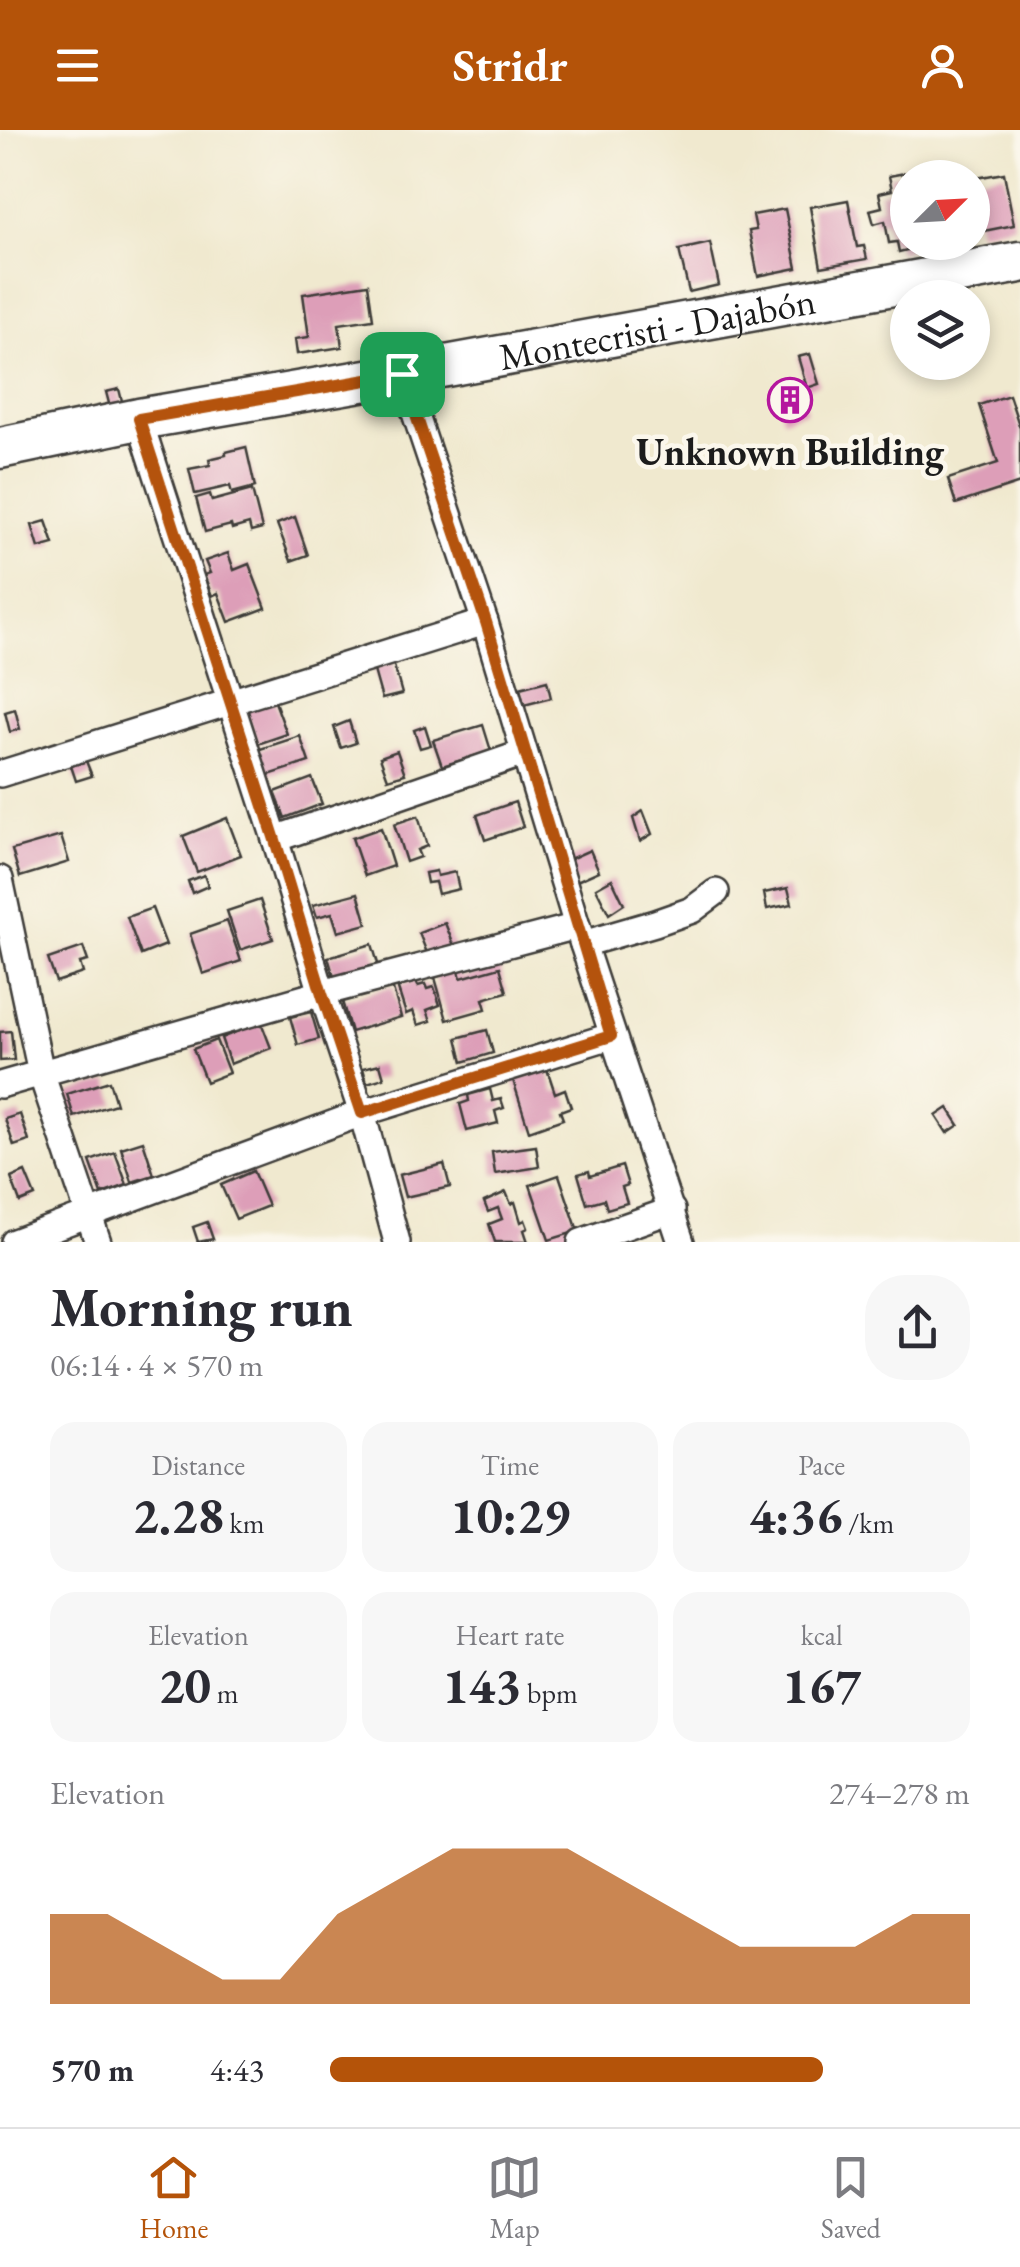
<!DOCTYPE html>
<html lang="en">
<head>
<meta charset="utf-8">
<style>
  body { margin:0; font-family:"EB Garamond",serif; background:#f7f7f7; color:#2b2b33; height:100vh; display:flex; flex-direction:column; font-size:38px; white-space:nowrap }
  * { box-sizing:border-box; margin:0 }
  p { font-size:32px; color:#7c7c81 }
  .icon { flex:none; width:55px; height:55px; fill:none; stroke:currentColor; stroke-width:2; stroke-linecap:round; stroke-linejoin:round }
  .map { position:relative; height:1112px; overflow:hidden }
  .panel { display:flex; flex-direction:column; background:#fff; flex:1 }
  .panel>* { flex:none }
  .needle { width:65px; rotate:66deg }
  .controls { position:absolute; left:890px; top:30px; display:grid; gap:20px }
  .controls a { display:grid; place-items:center; width:100px; height:100px; border-radius:50%; background:#fff; box-shadow:0 5px 15px #0003; font-size:50px }
  .pin { position:absolute; display:grid; place-items:center; width:85px; height:85px; color:#fff; margin:-42px; border-radius:20px; box-shadow:0 5px 15px #0006 }
  .round { display:grid; place-items:center; flex:none; width:105px; height:105px; border-radius:40px; background:#f7f7f7 }
  .overview { display:flex; align-items:center; justify-content:space-between; height:170px; padding:0 50px }
  h1 { font-size:55px; font-weight:700; line-height:75px }
  .figures { display:grid; grid-template-columns:repeat(3,1fr); gap:15px; height:170px; padding:10px 50px }
  .figures div { display:grid; align-content:center; border-radius:25px; background:#f7f7f7; text-align:center }
  .figures b { font-size:50px; font-weight:700 }
  .figures small { font-size:28px; font-weight:400 }
  .figures p { font-size:28px }
  .chart { height:280px; padding:20px 50px }
  .chart p { display:flex; justify-content:space-between }
  .chart svg { width:100%; height:180px; margin-top:10px; fill:#b45309; opacity:.7 }
  ul { padding:0 50px; list-style:none; font-size:32px }
  li { display:grid; grid-template-columns:160px 120px 1fr; align-items:center; height:75px }
  li i { height:25px; border-radius:12px; background:#b45309 }
  header { display:flex; justify-content:space-between; align-items:center; height:130px; padding:0 50px; background:#b45309; color:#fff; font-size:45px; font-weight:700 }
  .tab-bar { display:flex; justify-content:space-around; align-items:center; height:140px; border-top:2px solid #e1e1e2; background:#fff; font-size:28px; color:#7c7c81 }
  .tab-bar a { display:grid; justify-items:center; gap:5px }
  .tab-bar .current { color:#b45309 }
  .map>svg:first-child { display:block }
  .building { fill:#dd9eb8 }
  .lines { fill:none; stroke-linecap:round; stroke-linejoin:round }
  .minor-casing { stroke:#3c3b37; stroke-width:30 }
  .primary-casing { stroke:#3c3b37; stroke-width:45 }
  .minor { stroke:#fff; stroke-width:25 }
  .primary { stroke:#fff; stroke-width:40 }
  .route-casing { stroke:#fff; stroke-width:20 }
  .route { stroke:#b45309; stroke-width:12 }
  .labels { text-anchor:middle; dominant-baseline:central; stroke-width:9; stroke-linejoin:round; paint-order:stroke }
  .street-label { font-size:38px; fill:#1c1c1c; stroke:#fbf7ec }
  .poi-label { font-size:38px; font-weight:bold; fill:#1c1c1c; stroke:#fbf7ec }
</style>
</head>
<body>
<header><svg class="icon" aria-label="menu" viewBox="0 0 24 24"><path d="M4 6h16M4 12h16M4 18h16"/></svg>Stridr<svg class="icon" aria-label="person" viewBox="0 0 24 24"><circle cx="12" cy="8" r="4"/><path d="M4 21q1-7 8-7t8 7"/></svg></header>
<div class="map">
<svg width="1020" height="1112" viewBox="0 0 1020 1112">
  <rect width="100%" height="100%" fill="#fbf7ec"/>
  <filter id="ink" filterUnits="userSpaceOnUse"><feTurbulence type="fractalNoise" baseFrequency=".01" numOctaves="2"/><feDisplacementMap in="SourceGraphic" scale="20" xChannelSelector="R" yChannelSelector="G"/><feConvolveMatrix kernelMatrix="1 2 1 2 8 2 1 2 1" color-interpolation-filters="sRGB"/></filter>
  <filter id="wash" filterUnits="userSpaceOnUse"><feTurbulence type="fractalNoise" baseFrequency=".0048" numOctaves="4" result="noise"/><feDisplacementMap in="SourceGraphic" scale="40" xChannelSelector="R" yChannelSelector="G"/><feGaussianBlur stdDeviation="2.25" result="paint"/><feColorMatrix in="noise" values="0 0 0 0 0 0 0 0 0 0 0 0 0 0 0 0 0 1.4 0 .05"/><feComposite in="paint" operator="in"/></filter>
  <g filter="url(#wash)">
    <rect width="100%" height="100%" fill="#f0e9cf"/>
    <g id="blocks">
      <g class="building">
        <polygon points="905,43 908,55 908,112 914,112 915,118 899,122 897,112 889,113 885,91 874,94 870,80 882,77 879,63 892,60 889,46"/>
        <polygon points="1004,43 1014,95 979,102 972,66 972,59 978,58 976,48"/>
        <polygon points="848,70 857,117 864,116 867,129 821,137 810,77"/>
        <polygon points="785,79 797,138 758,146 749,101 756,100 753,85"/>
        <polygon points="710,113 719,155 689,162 679,120"/>
        <polygon points="368,154 373,189 339,194 342,217 297,224 295,209 309,207 303,164"/>
        <polygon points="810,224 819,254 807,258 798,227"/>
        <polygon points="797,251 807,281 783,289 773,259"/>
        <polygon points="119,259 124,279 111,281 106,262"/>
        <polygon points="1009,265 1020,298 1020,353 956,374 948,349 998,333 979,275"/>
        <polygon points="246,317 255,357 232,363 230,356 195,364 189,339 210,335 209,329 226,325 226,322"/>
        <polygon points="252,360 262,399 251,402 249,394 232,399 231,395 205,402 196,368 210,364 212,371"/>
        <polygon points="295,387 308,425 291,431 277,394"/>
        <polygon points="46,391 54,414 39,418 32,395"/>
        <polygon points="228,423 234,440 249,434 266,478 229,492 218,463 212,466 204,445 210,443 205,431"/>
        <polygon points="393,532 402,564 382,569 373,537"/>
        <polygon points="547,551 551,568 524,575 520,558"/>
        <polygon points="274,569 287,604 258,614 245,580"/>
        <polygon points="15,579 20,599 10,602 5,582"/>
        <polygon points="349,591 356,613 341,618 334,597"/>
        <polygon points="483,595 491,621 442,636 433,610"/>
        <polygon points="425,596 431,615 420,618 414,600"/>
        <polygon points="300,606 309,632 266,646 257,620"/>
        <polygon points="397,621 405,644 388,649 380,627"/>
        <polygon points="86,631 92,646 76,651 71,636"/>
        <polygon points="312,648 322,674 285,688 275,662"/>
        <polygon points="515,672 523,697 485,710 477,685"/>
        <polygon points="643,681 652,704 640,711 633,688"/>
        <polygon points="418,686 427,716 417,720 420,727 406,732 394,694"/>
        <polygon points="227,688 241,725 197,742 183,706"/>
        <polygon points="381,698 393,736 365,746 352,708"/>
        <polygon points="61,706 69,732 20,747 12,720"/>
        <polygon points="590,720 599,741 570,754 561,733"/>
        <polygon points="436,741 437,746 455,742 459,759 438,764 435,752 427,753 425,743"/>
        <polygon points="204,745 208,756 192,763 188,751"/>
        <polygon points="612,749 624,774 609,784 596,758"/>
        <polygon points="788,758 792,774 767,779 764,763"/>
        <polygon points="358,763 367,794 338,802 332,783 317,787 313,775"/>
        <polygon points="260,770 273,809 240,820 227,781"/>
        <polygon points="152,778 166,815 141,825 127,787"/>
        <polygon points="227,791 241,831 203,844 190,804"/>
        <polygon points="445,793 455,818 429,828 419,803"/>
        <polygon points="372,814 379,837 335,850 328,827"/>
        <polygon points="83,817 88,831 80,833 83,843 56,852 48,829"/>
        <polygon points="458,837 461,848 500,837 507,862 483,869 486,879 447,890 434,844"/>
        <polygon points="415,850 418,856 425,854 427,859 434,857 440,875 427,880 431,891 418,895 413,881 406,884 397,856"/>
        <polygon points="392,856 401,887 351,902 342,871"/>
        <polygon points="311,882 319,909 298,915 290,887"/>
        <polygon points="261,892 271,918 230,934 221,908"/>
        <polygon points="487,900 493,923 463,932 457,908"/>
        <polygon points="11,901 14,930 0,931 0,902"/>
        <polygon points="216,910 229,943 206,952 193,919"/>
        <polygon points="380,934 384,948 367,953 363,938"/>
        <polygon points="547,939 555,963 565,959 571,977 560,981 563,989 529,1001 513,950"/>
        <polygon points="109,951 116,974 74,987 67,964"/>
        <polygon points="490,959 493,971 501,969 504,978 495,981 498,993 467,1001 460,974 469,971 468,965"/>
        <polygon points="948,978 959,995 947,1003 936,986"/>
        <polygon points="20,984 29,1011 14,1016 5,989"/>
        <polygon points="143,1011 154,1045 132,1052 121,1018"/>
        <polygon points="536,1016 539,1037 495,1044 492,1022"/>
        <polygon points="115,1022 127,1055 102,1064 90,1031"/>
        <polygon points="444,1034 450,1057 405,1067 399,1045"/>
        <polygon points="622,1036 628,1055 622,1057 627,1073 607,1079 604,1069 587,1074 578,1044 589,1041 590,1046"/>
        <polygon points="253,1041 268,1076 236,1089 221,1055"/>
        <polygon points="25,1042 35,1066 20,1072 11,1048"/>
        <polygon points="559,1045 578,1101 549,1110 530,1055"/>
        <polygon points="506,1062 511,1074 515,1072 521,1092 525,1090 528,1098 524,1100 528,1112 495,1112 489,1094 502,1089 498,1078 488,1082 484,1072"/>
        <polygon points="207,1092 213,1109 198,1112 193,1097"/>
      </g>
    </g>
  </g>
  <g filter="url(#ink)">
    <use href="#blocks" fill-opacity="0" stroke="#3c3b37" stroke-width="2.5"/>
    <g class="lines">
      <defs>
        <g id="minor">
          <polyline points="402,244 485,492 577,796 681,1112"/>
          <polyline points="139,289 275,709 322,863 362,983 397,1112"/>
          <polyline points="0,644 485,492"/>
          <polyline points="275,709 524,623"/>
          <polyline points="0,749 41,943 98,1112"/>
          <polyline points="583,814 655,793 692,780 716,762"/>
          <polyline points="0,955 322,863 577,796"/>
          <polyline points="14,1112 362,983 611,906"/>
          <polyline points="581,1112 672,1080"/>
        </g>
        <g id="primary">
          <path id="s1" d="M0,318l139,-29 263,-45 618,-112"/>
        </g>
      </defs>
      <use href="#minor" class="minor-casing"/>
      <use href="#primary" class="primary-casing"/>
      <use href="#minor" class="minor"/>
      <use href="#primary" class="primary"/>
    </g>
  </g>
  <g class="lines" filter="url(#ink)">
    <defs>
      <polygon id="route" points="402,244 486,492 611,906 362,983 322,864 275,710 139,289"/>
    </defs>
    <use href="#route" class="route-casing"/>
    <use href="#route" class="route"/>
  </g>
  <defs>
    <symbol id="building-ring" viewBox="-11 -11 22 22"><circle r="9.5" fill="#fbf7ec" stroke="#b5179e" stroke-width="1.5"/><path d="M-4-6H4V6H1V3H-1V6H-4ZM-2.5-4.3h1.7v1.8h-1.7ZM.8-4.3h1.7v1.8H.8ZM-2.5-1h1.7V.8h-1.7ZM.8-1h1.7V.8H.8Z" fill="#b5179e"/></symbol>
  </defs>
  <g fill-rule="evenodd">
    <use href="#building-ring" x="765" y="245" width="50" height="50"/>
  </g>
  <g class="labels">
    <g class="street-label">
      <text stroke="none"><textPath href="#s1" startOffset="668">Montecristi - Dajabón</textPath></text>
    </g>
    <g class="poi-label">
      <text x="790" y="321">Unknown Building</text>
    </g>
  </g>
</svg>
<div class="controls">
<a><svg class="needle" viewBox="-14 -14 28 28"><path d="M0-13l5 13h-10z" fill="#e53935"/><path d="M0 13l5-13h-10z" fill="#7c7c81"/></svg></a>
<a><svg class="icon" aria-label="layers" viewBox="0 0 24 24"><path d="M12 4l9 5-9 5-9-5zM3 14l9 5 9-5"/></svg></a>
</div>
<div class="pin" style="left:402px;top:244px;background:#1e9e55"><svg class="icon" aria-label="arrive" viewBox="0 0 24 24"><path d="M6 21V4h12l-3 4 3 4H6"/></svg></div>
</div>
<section class="panel">
<div class="overview"><div><h1>Morning run</h1><p>06:14 · 4 × 570 m</p></div><a class="round"><svg class="icon" aria-label="share" viewBox="0 0 24 24"><path d="M12 15V3M7 8l5-5 5 5M5 13v7h14v-7"/></svg></a></div>
<div class="figures">
<div><p>Distance</p><b>2.28<small> km</small></b></div>
<div><p>Time</p><b>10:29</b></div>
<div><p>Pace</p><b>4:36<small> /km</small></b></div>
</div>
<div class="figures">
<div><p>Elevation</p><b>20<small> m</small></b></div>
<div><p>Heart rate</p><b>143<small> bpm</small></b></div>
<div><p>kcal</p><b>167</b></div>
</div>
<div class="chart"><p><span>Elevation</span>274–278 m</p>
<svg viewBox="0 0 160 44" preserveAspectRatio="none"><path d="M0 44V22L10 22L20 30L30 38L40 38L50 22L60 14L70 6L80 6L90 6L100 14L110 22L120 30L130 30L140 30L150 22L160 22V44z"/></svg>
</div>
<ul>
<li><b>570 m</b>4:43<i style="width:77%"></i></li>
</ul>
</section>
<nav class="tab-bar">
<a class="current"><svg class="icon" aria-label="home" viewBox="0 0 24 24"><path d="M3 11l9-7 9 7M6 9v11h12V9"/></svg>Home</a>
<a><svg class="icon" aria-label="map" viewBox="0 0 24 24"><path d="M3 6l6-2 6 2 6-2v14l-6 2-6-2-6 2zM9 4v14M15 6v14"/></svg>Map</a>
<a><svg class="icon" aria-label="saved" viewBox="0 0 24 24"><path d="M7 4h10v16l-5-4-5 4z"/></svg>Saved</a>
</nav>
</body>
</html>
